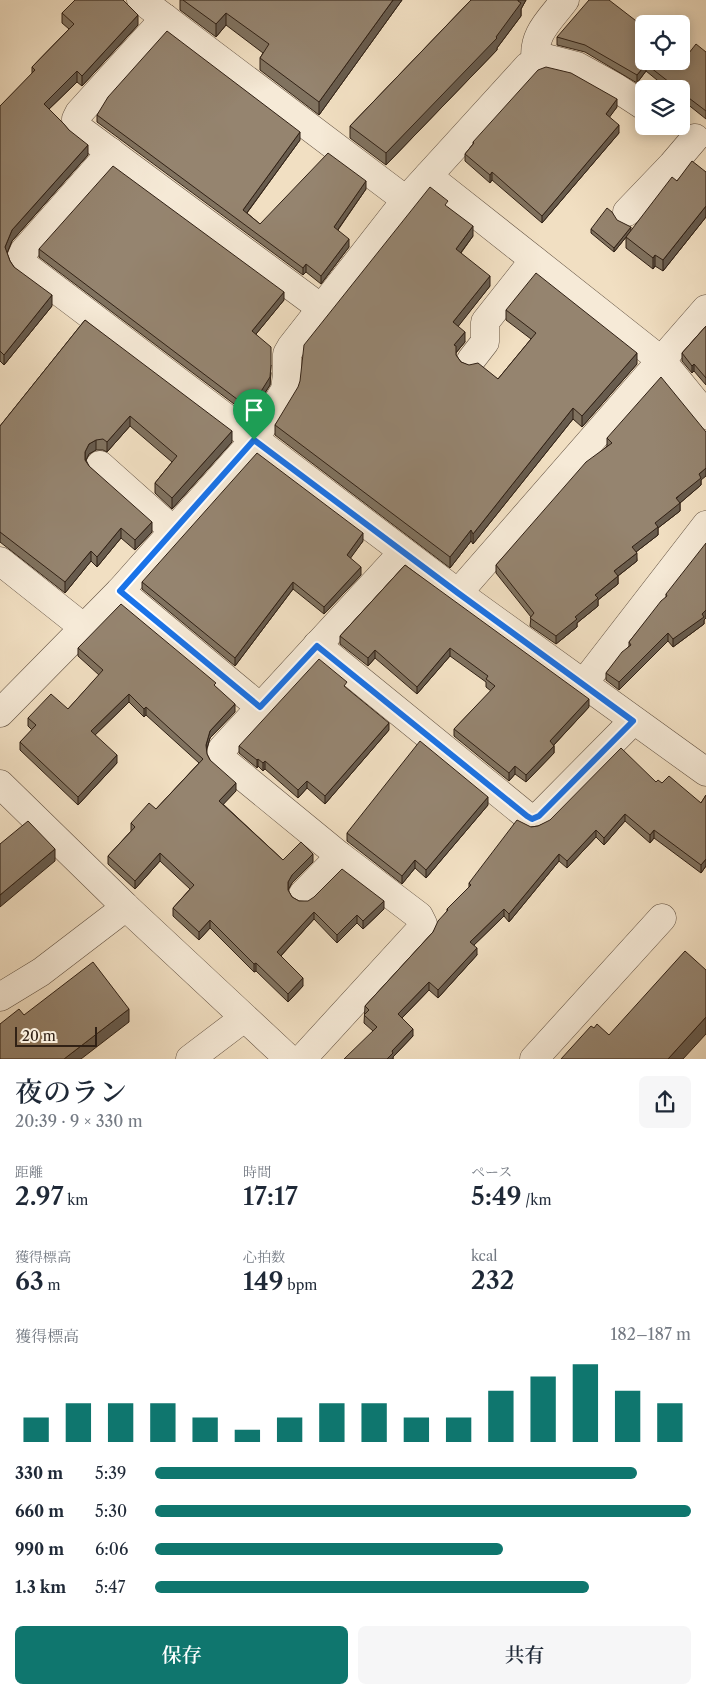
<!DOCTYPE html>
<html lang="ja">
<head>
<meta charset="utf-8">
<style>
  body { margin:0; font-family:"Libre Caslon Text","Noto Serif JP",serif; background:#f6f6f7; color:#1f2937; height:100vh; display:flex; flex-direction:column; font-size:19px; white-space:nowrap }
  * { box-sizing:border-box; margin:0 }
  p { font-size:16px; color:#747a83 }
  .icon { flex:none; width:28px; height:28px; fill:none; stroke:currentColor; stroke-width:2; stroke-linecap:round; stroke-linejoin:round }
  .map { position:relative; height:1059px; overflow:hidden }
  .sheet { display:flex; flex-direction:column; background:#fff; flex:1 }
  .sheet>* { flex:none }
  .tools { position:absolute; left:635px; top:15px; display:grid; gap:10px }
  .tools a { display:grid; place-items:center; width:55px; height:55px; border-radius:8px; background:#fff; box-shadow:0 2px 12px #0003; font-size:25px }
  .scale { position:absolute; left:15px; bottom:12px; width:82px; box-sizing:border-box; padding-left:5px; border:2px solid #312115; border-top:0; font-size:14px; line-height:18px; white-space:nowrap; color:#312115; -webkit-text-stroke:4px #f6ead7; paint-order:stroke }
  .pin { position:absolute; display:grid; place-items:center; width:42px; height:42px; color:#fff; margin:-51px -21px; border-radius:50% 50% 50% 0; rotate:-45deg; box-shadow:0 0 5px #0007 }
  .pin .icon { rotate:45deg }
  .round { display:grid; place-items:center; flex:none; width:52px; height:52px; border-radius:8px; background:#f6f6f7 }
  .head { display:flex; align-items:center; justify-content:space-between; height:85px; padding:0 15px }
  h1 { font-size:28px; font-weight:600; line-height:38px }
  .metrics { display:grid; grid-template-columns:repeat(3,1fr); gap:8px; height:85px; padding:5px 15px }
  .metrics div { display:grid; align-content:center }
  .metrics b { font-size:25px; font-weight:600 }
  .metrics small { font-size:14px; font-weight:400 }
  .metrics p { font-size:14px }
  .chart { height:140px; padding:10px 15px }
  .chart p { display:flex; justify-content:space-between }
  .chart svg { width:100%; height:90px; margin-top:5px; stroke:#0f766e; stroke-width:6 }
  .action { display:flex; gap:10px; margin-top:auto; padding:10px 15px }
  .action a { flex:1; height:58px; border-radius:8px; background:#0f766e; color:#fff; font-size:20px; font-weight:600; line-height:58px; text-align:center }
  .action a+a { background:#f6f6f7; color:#1f2937 }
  ul { padding:0 15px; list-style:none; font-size:16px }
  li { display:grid; grid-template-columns:80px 60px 1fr; align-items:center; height:38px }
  li i { height:12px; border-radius:6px; background:#0f766e }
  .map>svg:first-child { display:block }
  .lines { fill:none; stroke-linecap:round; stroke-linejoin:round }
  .minor-casing { stroke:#615040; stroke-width:29 }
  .minor { stroke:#f6ead7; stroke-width:28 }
  .wall { fill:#80725f; stroke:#312115 }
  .shaded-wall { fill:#685c4e; stroke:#312115 }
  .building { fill:#95846f; stroke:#312115 }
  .route-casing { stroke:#fff; stroke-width:10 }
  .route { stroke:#1a73e8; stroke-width:6 }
</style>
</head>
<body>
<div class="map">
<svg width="706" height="1059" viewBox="0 0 706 1059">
  <rect width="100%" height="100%" fill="#f1dfc2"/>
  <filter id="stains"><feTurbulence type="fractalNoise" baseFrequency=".004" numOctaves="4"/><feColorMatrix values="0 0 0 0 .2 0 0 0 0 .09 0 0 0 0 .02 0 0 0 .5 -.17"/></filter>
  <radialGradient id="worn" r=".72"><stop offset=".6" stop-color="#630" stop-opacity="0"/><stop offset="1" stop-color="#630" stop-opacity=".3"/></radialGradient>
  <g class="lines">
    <defs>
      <g id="minor">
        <polyline points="141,0 406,200"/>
        <polyline points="165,18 79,113 76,119 78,128 321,308"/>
        <path d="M536,61c-5,-26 15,-42 29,-61"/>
        <polyline points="111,152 24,251 21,258 24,265 458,593 706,772"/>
        <polyline points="428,176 662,361 706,415"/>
        <polyline points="627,212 672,165 695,138"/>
        <polyline points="471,360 485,342 485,322 534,260"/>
        <polyline points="100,465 174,531"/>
        <polyline points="0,561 83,627"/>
        <polyline points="120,591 260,707"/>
        <polyline points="458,593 706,309"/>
        <polyline points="317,645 527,816 532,819 539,816 633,721"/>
        <polyline points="583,684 706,525"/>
        <polyline points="0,713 120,591 254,440 285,390 287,374 287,354 291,347 406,200 528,66 536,61 546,58 577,66 615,87 644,106"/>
        <polyline points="0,784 126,907 289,1059"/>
        <polyline points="303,894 340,856"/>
        <polyline points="0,997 41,972 126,907"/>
        <polyline points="190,1059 244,1018"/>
        <polyline points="302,1059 421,929 423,924 419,916 340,856 224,761 221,755 222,749 403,552"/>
        <polyline points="534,1059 662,918"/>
      </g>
    </defs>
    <use href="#minor" class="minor-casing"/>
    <use href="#minor" class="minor"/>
  </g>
  <g class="wall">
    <polygon points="180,0 402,0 319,115 260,70 260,58 263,53 226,25 216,37 180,10"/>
    <polygon points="471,0 526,0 521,9 521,16 497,48 497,50 386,165 350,138 350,126"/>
    <polygon points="62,13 138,25 82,86 77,82 49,109 69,130 88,155 12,241 7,253 10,261 14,267 52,306 4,365 0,361 0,106 32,74 32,67 69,29 62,23"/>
    <polygon points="557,37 685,58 706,52 706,119 681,99 681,89 668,89 646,71 637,83 585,52 557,45"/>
    <polygon points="617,107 609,117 619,133 542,223 492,180 490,183 465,161 465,154 473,144 473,142"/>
    <polygon points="97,115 300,140 247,213 260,224 366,189 338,230 349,247 321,284 306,272 303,275 97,122"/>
    <polygon points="706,172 706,217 663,271 655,266 653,269 626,248 626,237 677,181"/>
    <polygon points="448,207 473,236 461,253 490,286 458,326 465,342 456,353 456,355 461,362 498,379 531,339 506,320 506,310 637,364 582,427 573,419 473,544 471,541 450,568 275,435 275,425"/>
    <polygon points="591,229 631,231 614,252 591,233"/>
    <polygon points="39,249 284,300 256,334 271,373 270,385 250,416 39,257"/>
    <polygon points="85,320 232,442 172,509 155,493 155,483 172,462 130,426 107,452 103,450 96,450 89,454 86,460 89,466 152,532 135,550 121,538 97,567 91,561 65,593 0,542 0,426"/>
    <polygon points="706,326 706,385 694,371 692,373 682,361 682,353"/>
    <polygon points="607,438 701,480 701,485 680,503 680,511 658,528 658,535 636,552 637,561 618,576 618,584 598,600 598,606 577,623 577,627 556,644 530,626 531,617 496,573 496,565 607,446"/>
    <polygon points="363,541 350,558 361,575 324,614 293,589 235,666 142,589 142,582"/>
    <polygon points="405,565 589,707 554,745 554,753 526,782 515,774 509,781 454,736 454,729 491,691 486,687 486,682 450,656 417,694 375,658 368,666 340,644 340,636"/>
    <polygon points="666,594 704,620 704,624 673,647 668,641 619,690 606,680 606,673 629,646 629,642 666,597"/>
    <polygon points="78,648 216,687 235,712 210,738 206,750 207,754 210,760 236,791 223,804 283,860 313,862 292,883 288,890 292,897 299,901 384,909 363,929 357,923 337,943 314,919 281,956 303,986 288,1002 256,971 254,972 210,928 199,940 173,916 173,908 190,889 160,861 135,889 108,864 108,856 131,831 131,823 156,809 199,763 146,715 144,717 129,702 95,735 117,763 78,805 20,750 20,742 32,730 28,726 28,718 68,709 99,675 78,656"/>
    <polygon points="347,689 389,730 325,804 307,788 298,798 265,769 263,771 258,766 257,768 239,753 239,746"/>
    <polygon points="656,782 662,783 701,803 706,795 706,866 701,873 654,838 650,843 625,821 604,845 596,837 567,868 559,861 509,922 504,916 474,945 477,955 438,998 429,990 402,1018 413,1036 393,1057 393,1059 373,1031 364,1023 365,1006 433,932 447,911 447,909 469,888 469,883 531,827 538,826"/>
    <polygon points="488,805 426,878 415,868 402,884 347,841 347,833"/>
  </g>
  <g class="shaded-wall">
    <polygon points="393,0 402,0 319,115 319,102"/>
    <polygon points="518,0 526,0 521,9 521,16 497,48 497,50 386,165 386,153 496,37"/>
    <polygon points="226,13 226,25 216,37 216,24"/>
    <polygon points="138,15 138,25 82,86 82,76"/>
    <polygon points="646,64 646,71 637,83 637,75"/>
    <polygon points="77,71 77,82 44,114 44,104"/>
    <polygon points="617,99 617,107 606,122 606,114"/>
    <polygon points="619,125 619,133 542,223 542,216"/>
    <polygon points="300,132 300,140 243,218 243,210"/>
    <polygon points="88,145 88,155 12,241 5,258 5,247 12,230"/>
    <polygon points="492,172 492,180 490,183 490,175"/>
    <polygon points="366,181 366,189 334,235 334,227"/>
    <polygon points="706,206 706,217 663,271 663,260"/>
    <polygon points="473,226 473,236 456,259 456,249"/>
    <polygon points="631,227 631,231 614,252 614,248"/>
    <polygon points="349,239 349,247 321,284 321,276"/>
    <polygon points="655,255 655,266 653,269 653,258"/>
    <polygon points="306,264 306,272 303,275 303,268"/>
    <polygon points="490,276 490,286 453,333 453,322"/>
    <polygon points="284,292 284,300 252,339 252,331"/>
    <polygon points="52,295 52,306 4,365 4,355"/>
    <polygon points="465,332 465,342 454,355 454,345"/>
    <polygon points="637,353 637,364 582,427 582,416"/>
    <polygon points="694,364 694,371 692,373 692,366"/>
    <polygon points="271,365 270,385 250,416 250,409"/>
    <polygon points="573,408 573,419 473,544 473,534"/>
    <polygon points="130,416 130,426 107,452 107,442"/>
    <polygon points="232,431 232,442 172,509 172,498"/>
    <polygon points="96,440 96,450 89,454 85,462 85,452 89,444"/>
    <polygon points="706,468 706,476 701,480 701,485 680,503 680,511 658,528 658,535 632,555 632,547 699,474"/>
    <polygon points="152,522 152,532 135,550 135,540"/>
    <polygon points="121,528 121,538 97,567 97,557"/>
    <polygon points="471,530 471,541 450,568 450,557"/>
    <polygon points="363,533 363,541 347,563 347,555"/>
    <polygon points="91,551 91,561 65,593 65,582"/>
    <polygon points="637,553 637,561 614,579 614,571"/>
    <polygon points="361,567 361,575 324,614 324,607"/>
    <polygon points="618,576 618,584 598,600 598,606 577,623 577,627 556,644 556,636 595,595"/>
    <polygon points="293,582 293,589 235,666 235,658"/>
    <polygon points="706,610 706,618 704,620 704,624 673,647 673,639"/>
    <polygon points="668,633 668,641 619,690 619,682"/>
    <polygon points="450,648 450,656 417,694 417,687"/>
    <polygon points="375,650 375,658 368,666 368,658"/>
    <polygon points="129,694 129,702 91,739 91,731"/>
    <polygon points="589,699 589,707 550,749 550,741"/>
    <polygon points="235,704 235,712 210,738 206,752 206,745 210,731"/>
    <polygon points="146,707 146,715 144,717 144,709"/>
    <polygon points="389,723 389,730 325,804 325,796"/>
    <polygon points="554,746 554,753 526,782 526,775"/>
    <polygon points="117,755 117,763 78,805 78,797"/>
    <polygon points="258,759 258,766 257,768 257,760"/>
    <polygon points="265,761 265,769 263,771 263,763"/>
    <polygon points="515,766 515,774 509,781 509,773"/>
    <polygon points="307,781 307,788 298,798 298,790"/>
    <polygon points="236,783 236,791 219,809 219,801"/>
    <polygon points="488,797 488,805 426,878 426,870"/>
    <polygon points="625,814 625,821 604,845 604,838"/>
    <polygon points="596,830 596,837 567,868 567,861"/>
    <polygon points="654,830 654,838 650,843 650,835"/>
    <polygon points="55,849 55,861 0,907 0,895"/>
    <polygon points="160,853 160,861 135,889 135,881"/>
    <polygon points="313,854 313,862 292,883 288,890 288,882 292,875"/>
    <polygon points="559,854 559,861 509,922 509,914"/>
    <polygon points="706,859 706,866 701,873 701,865"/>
    <polygon points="415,860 415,868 402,884 402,876"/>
    <polygon points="384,901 384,909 363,929 363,921"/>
    <polygon points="504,909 504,916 470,949 470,942"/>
    <polygon points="314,912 314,919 277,960 277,952"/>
    <polygon points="357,915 357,923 337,943 337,935"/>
    <polygon points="210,920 210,928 199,940 199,932"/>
    <polygon points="477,948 477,955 438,998 438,990"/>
    <polygon points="256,963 256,971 254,972 254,964"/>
    <polygon points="303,978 303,986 288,1002 288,994"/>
    <polygon points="429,982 429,990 398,1022 398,1014"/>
    <polygon points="129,1009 129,1022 81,1059 64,1059"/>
    <polygon points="706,1017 706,1034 683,1059 668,1059"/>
    <polygon points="413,1029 413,1036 393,1057 393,1059 387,1059 392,1051"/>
  </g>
  <g class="building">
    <polygon points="75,0 123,0 138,15 82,76 77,71 44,104 64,124 69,130 88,145 12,230 5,247 10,261 14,267 52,295 4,355 0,351 0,106 35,70 32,67 74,24 62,13"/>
    <polygon points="183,0 393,0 319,102 260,58 269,44 226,13 216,24"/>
    <polygon points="471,0 518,0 518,1 521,3 496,37 497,38 386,153 350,126"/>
    <polygon points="589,0 609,0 644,27 644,61 681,61 681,56 685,58 696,44 706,52 706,111 681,92 681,89 678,89 646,64 637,75 585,45 557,37"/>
    <polygon points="167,31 300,132 243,210 260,224 328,153 366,181 334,227 349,239 321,276 306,264 303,268 97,115 108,97"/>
    <polygon points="546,67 571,73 617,99 606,114 619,125 542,216 492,172 490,175 465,154 474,143 473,142 538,70"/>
    <polygon points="692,161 706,172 706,206 663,260 655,255 653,258 626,237 672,177 677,181"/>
    <polygon points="113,166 284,292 252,331 271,347 271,365 270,377 250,409 39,249"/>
    <polygon points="430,187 448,201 445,205 473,226 456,249 490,276 453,322 465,332 454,345 456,346 456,355 461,362 469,365 478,363 498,379 536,333 506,310 536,273 637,353 582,416 573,408 473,534 471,530 450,557 275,425 298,387 300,381 304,345"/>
    <polygon points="607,208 612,212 617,220 631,227 614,248 591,229"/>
    <polygon points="85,320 232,431 172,498 155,483 177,456 130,416 107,442 103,439 96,440 89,444 85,452 85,460 89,466 152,522 135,540 121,528 97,557 91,551 65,582 0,532 0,426"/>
    <polygon points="706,326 706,378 694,364 692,366 682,353"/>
    <polygon points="661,377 706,432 706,468 699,474 701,478 676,498 680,503 655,523 658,527 632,547 637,553 614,571 618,576 595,595 598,598 575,617 577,619 556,636 530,618 534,613 496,565 586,462 612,443 607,438"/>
    <polygon points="257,453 363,533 347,555 361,567 324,607 293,582 235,658 142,582"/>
    <polygon points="706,543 706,610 702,614 704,617 673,639 668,633 619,682 606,673 622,652 631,645 629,642 661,601 667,596 666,594"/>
    <polygon points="405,565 589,699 550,741 554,746 526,775 515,766 509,773 454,729 495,686 486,679 488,676 450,648 417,687 375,650 368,658 340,636"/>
    <polygon points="121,604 216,683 214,685 235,704 210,731 206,745 207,754 210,760 236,783 219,801 283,860 301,842 313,854 292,875 288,882 288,890 292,897 299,901 308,901 314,897 342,869 384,901 363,921 357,915 337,935 314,912 277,952 303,978 288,994 256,963 254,964 210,920 199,932 173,908 194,885 160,853 135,881 108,856 135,827 131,823 149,803 156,809 203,759 146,707 144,709 129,694 91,731 117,755 78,797 20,742 36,725 28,718 51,694 68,709 103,670 78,648"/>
    <polygon points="319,659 347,682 344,686 389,723 325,796 307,781 298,790 265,761 263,763 258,759 257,760 239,746"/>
    <polygon points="420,741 488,797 426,870 415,860 402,876 347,833"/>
    <polygon points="621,748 656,782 658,780 662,783 669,776 701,803 706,795 706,859 701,865 654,830 650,835 625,814 604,838 596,830 567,861 559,854 509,914 504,909 470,942 477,948 438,990 429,982 398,1014 413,1029 392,1051 393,1053 387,1059 344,1059 377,1027 364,1015 369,1010 365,1006 433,932 438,921 448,910 447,909 471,885 469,883 517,820 531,827 538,826 550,820"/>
    <polygon points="28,821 55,849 0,895 0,844"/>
    <polygon points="685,951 706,970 706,1017 668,1059 561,1059 591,1026 594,1028 597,1024 609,1035"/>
    <polygon points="93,962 129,1009 64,1059 0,1059 0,1024 19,1009 24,1015"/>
  </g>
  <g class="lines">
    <defs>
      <polygon id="route" points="254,440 458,593 633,721 539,816 532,819 527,816 317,646 260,707 120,591"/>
    </defs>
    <use href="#route" class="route-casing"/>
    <use href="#route" class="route"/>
  </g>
  <rect width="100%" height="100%" filter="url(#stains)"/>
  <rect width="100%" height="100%" fill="url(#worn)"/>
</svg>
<div class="tools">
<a><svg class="icon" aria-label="locate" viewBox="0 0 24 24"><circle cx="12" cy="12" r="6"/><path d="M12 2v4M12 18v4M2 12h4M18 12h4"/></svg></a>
<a><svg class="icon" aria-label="layers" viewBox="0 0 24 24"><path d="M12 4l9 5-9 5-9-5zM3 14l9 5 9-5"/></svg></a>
</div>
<div class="scale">20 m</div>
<div class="pin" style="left:254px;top:440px;background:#1e9e55"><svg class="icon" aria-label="arrive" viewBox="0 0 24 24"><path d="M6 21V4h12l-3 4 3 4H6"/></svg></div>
</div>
<section class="sheet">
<div class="head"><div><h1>夜のラン</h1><p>20:39 · 9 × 330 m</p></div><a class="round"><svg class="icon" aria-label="share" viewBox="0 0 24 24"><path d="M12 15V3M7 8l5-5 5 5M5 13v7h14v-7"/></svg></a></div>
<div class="metrics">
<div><p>距離</p><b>2.97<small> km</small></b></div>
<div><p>時間</p><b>17:17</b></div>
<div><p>ペース</p><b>5:49<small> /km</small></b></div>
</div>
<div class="metrics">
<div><p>獲得標高</p><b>63<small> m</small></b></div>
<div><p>心拍数</p><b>149<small> bpm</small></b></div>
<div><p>kcal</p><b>232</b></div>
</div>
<div class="chart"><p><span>獲得標高</span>182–187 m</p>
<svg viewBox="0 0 160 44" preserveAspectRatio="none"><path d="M5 44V32M15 44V25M25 44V25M35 44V25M45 44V32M55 44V38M65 44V32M75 44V25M85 44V25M95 44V32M105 44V32M115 44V19M125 44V12M135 44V6M145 44V19M155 44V25"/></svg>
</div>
<ul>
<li><b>330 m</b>5:39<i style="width:90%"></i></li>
<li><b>660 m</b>5:30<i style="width:100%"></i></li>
<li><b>990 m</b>6:06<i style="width:65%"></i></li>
<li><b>1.3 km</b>5:47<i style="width:81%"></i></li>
</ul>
<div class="action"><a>保存</a><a>共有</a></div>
</section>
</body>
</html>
